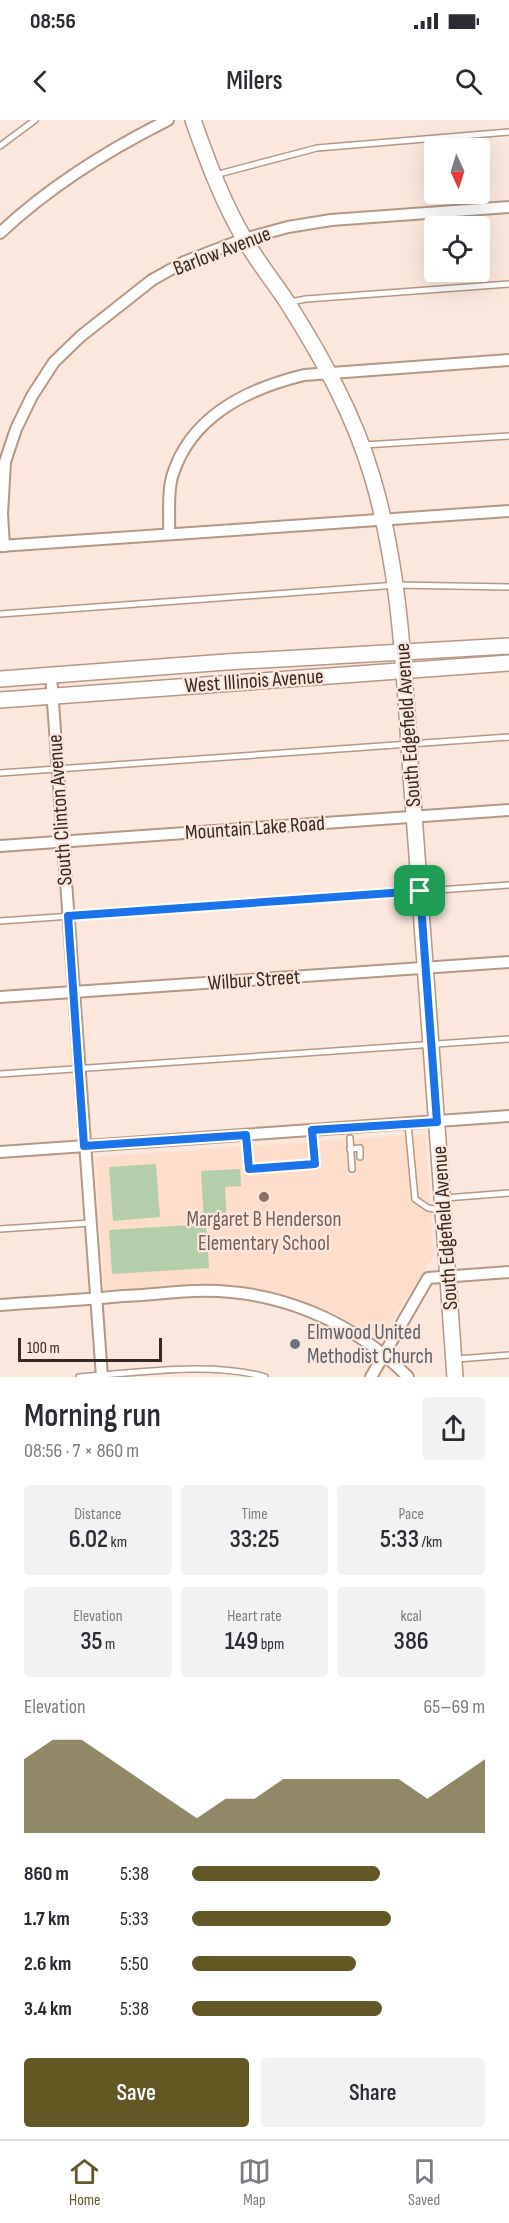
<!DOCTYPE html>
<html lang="en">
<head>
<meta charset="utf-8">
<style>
  body { margin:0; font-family:"Sofia Sans Condensed",sans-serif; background:#f2f2f3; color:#2b2b33; height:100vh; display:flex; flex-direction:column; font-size:22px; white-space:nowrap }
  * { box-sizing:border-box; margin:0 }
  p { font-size:20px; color:#7c7c81 }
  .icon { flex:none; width:33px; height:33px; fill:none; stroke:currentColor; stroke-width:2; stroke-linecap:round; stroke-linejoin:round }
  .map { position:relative; height:1257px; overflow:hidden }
  .drawer { display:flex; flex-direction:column; background:#fff; flex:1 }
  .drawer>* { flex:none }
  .needle { width:39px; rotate:176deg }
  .fabs { position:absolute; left:424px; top:18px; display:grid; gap:12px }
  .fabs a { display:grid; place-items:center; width:66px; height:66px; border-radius:6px; background:#fff; box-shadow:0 6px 24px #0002; font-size:30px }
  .scale { position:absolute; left:18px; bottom:15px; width:144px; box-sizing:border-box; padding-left:6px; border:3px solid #362a22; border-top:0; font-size:16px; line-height:21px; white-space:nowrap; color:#362a22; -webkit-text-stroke:4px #fbe7db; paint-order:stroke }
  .pin { position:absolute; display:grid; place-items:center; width:51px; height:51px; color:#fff; margin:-26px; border-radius:12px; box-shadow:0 3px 9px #0006 }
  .round { display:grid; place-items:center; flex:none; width:63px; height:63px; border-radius:6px; background:#f2f2f3 }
  .headline { display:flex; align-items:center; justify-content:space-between; height:102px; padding:0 24px }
  h1 { font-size:33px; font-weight:600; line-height:45px }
  .figures { display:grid; grid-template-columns:repeat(3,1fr); gap:9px; height:102px; padding:6px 24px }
  .figures div { display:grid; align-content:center; border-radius:6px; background:#f2f2f3; text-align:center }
  .figures b { font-size:26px; font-weight:600 }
  .figures small { font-size:16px; font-weight:400 }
  .figures p { font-size:16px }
  .chart { height:168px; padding:12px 24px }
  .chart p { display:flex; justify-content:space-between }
  .chart svg { width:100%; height:108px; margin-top:6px; fill:#635724; opacity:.7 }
  .primary-button { display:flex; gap:12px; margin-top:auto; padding:12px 24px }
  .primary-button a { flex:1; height:69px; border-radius:6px; background:#635724; color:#fff; font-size:24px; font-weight:600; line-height:69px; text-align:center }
  .primary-button a+a { background:#f2f2f3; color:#2b2b33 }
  ul { padding:0 24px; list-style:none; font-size:20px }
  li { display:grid; grid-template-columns:96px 72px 1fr; align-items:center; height:45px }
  li i { height:15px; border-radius:8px; background:#635724 }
  .status { display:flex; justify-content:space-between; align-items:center; height:42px; padding:0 30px; background:#fff; direction:ltr }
  .status svg { height:16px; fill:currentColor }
  header { display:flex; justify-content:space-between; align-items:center; height:78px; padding:0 24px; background:#fff; font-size:27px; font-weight:600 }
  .dock { display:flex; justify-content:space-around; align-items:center; height:84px; border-top:2px solid #e1e1e2; background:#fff; font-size:16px; color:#7c7c81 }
  .dock a { display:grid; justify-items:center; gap:3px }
  .dock .current { color:#635724 }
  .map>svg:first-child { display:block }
  .built { fill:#fedeca }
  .green { fill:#b2cfaa }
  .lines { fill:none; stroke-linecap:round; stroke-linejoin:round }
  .lane-casing { stroke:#b59784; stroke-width:8 }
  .street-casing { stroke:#b59784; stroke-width:14 }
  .secondary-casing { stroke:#b59784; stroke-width:18 }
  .lane { stroke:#fff; stroke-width:5 }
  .street { stroke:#fff; stroke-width:10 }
  .secondary { stroke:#fff; stroke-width:15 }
  .route-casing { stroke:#fff; stroke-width:12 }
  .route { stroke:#1a73e8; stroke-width:8 }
  .education-dot { fill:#8d6e63; stroke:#fbe7db; stroke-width:2 }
  .worship-dot { fill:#6b7280; stroke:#fbe7db; stroke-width:2 }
  .labels { text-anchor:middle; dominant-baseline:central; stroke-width:4.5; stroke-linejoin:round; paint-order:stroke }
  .street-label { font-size:21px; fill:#362a22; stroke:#fbe7db }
  .education-label { font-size:21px; fill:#785e54; stroke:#fbe7db }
  .worship-label { font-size:21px; fill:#5b616d; stroke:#fbe7db; text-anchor:start }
</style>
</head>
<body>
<div class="status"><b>08:56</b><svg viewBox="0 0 49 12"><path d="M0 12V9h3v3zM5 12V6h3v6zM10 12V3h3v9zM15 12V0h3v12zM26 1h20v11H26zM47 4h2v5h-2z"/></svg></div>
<header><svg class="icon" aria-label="back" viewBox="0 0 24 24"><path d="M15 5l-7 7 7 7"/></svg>Milers<svg class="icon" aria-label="search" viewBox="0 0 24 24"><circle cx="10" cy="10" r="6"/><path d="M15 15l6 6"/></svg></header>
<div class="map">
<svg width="509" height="1257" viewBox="0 0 509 1257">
  <rect width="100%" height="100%" fill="#fbe7db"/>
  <polygon class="built" points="425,1014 434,1136 380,1218 342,1197 293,1176 241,1166 199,1164 104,1170 96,1037"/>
  <g class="green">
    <polygon points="156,1044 160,1097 113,1101 109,1047"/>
    <polygon points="240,1049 241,1066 225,1067 227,1101 204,1103 201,1051"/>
    <polygon points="206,1104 209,1148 112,1154 109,1110"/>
  </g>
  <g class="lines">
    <defs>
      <g id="lane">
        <polyline points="0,26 35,0"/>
        <polyline points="215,55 317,28 509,12"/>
        <polyline points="290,182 306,179 509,164"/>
        <polyline points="364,325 509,316"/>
        <polyline points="0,494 397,465 509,467"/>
        <polyline points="0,653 509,617"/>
        <polyline points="0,801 509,765"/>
        <polyline points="0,954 509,919"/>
        <polyline points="408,1004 415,1079 428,1088 442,1090"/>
        <polyline points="246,1015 249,1049 315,1044 312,1010"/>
        <polyline points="350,1018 352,1049"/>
        <polyline points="350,1029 360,1028 360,1037"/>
        <polyline points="445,1078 509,1073"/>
        <polyline points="0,1109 91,1103"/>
        <polyline points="457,1239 509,1235"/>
        <path d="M79,1257c56,-4 133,-16 186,0"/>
      </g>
      <g id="street">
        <path d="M0,113c50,-47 108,-83 168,-113"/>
        <path d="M169,413c1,-17 -2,-39 3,-56 18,-61 75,-88 132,-102l205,-15"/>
        <polyline points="0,426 509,391"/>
        <polyline points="4,426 2,394 5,342 16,309 32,276 54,242 81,216 152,160 184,142 244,119 288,107 331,100 509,87"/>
        <polyline points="51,555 102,1257"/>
        <polyline points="0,726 509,690"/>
        <polyline points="0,877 509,842"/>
        <polyline points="0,1032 509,996"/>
        <path d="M0,1185c41,-3 82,-5 122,-9 25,-1 49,-4 73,-5 80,-3 157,29 213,86"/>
        <polyline points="371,1257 428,1158 509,1152"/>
      </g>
      <g id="secondary">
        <path d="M193,0c14,40 30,83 52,120 13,23 30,43 44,65 34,54 65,110 83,171 32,107 32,215 41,325 15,192 28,384 42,576"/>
        <polyline points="0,559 226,542 509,526"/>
        <polyline points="0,580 509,543"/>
      </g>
    </defs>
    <use href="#lane" class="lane-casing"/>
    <use href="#street" class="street-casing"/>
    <use href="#secondary" class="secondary-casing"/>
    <use href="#lane" class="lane"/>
    <use href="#street" class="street"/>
    <use href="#secondary" class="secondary"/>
  </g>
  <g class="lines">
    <defs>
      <polygon id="route" points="420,771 437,1002 312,1010 315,1044 249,1049 246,1015 84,1026 68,796"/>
    </defs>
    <use href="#route" class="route-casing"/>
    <use href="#route" class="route"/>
  </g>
  <circle class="education-dot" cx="264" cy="1077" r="6"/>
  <circle class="worship-dot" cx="295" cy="1224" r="6"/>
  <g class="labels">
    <g class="street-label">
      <text transform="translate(222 131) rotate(-21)">Barlow Avenue</text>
      <text transform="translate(254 561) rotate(-4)">West Illinois Avenue</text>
      <text transform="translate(408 605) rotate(-94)">South Edgefield Avenue</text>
      <text transform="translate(60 690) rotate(-94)">South Clinton Avenue</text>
      <text transform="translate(255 708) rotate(-4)">Mountain Lake Road</text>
      <text transform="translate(254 860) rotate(-4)">Wilbur Street</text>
      <text transform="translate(445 1108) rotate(-94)">South Edgefield Avenue</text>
    </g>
    <g class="education-label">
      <text x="264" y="1099">Margaret B Henderson<tspan x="264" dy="24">Elementary School</tspan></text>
    </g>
    <g class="worship-label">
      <text x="307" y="1212">Elmwood United<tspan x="307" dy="24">Methodist Church</tspan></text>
    </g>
  </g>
</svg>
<div class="fabs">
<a><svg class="needle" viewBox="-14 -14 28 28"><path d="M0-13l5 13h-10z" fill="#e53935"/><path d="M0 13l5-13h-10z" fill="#7c7c81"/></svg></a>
<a><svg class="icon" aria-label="locate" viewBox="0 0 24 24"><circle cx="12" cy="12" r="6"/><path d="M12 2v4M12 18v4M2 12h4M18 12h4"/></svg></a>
</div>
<div class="scale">100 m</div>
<div class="pin" style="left:420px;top:771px;background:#1e9e55"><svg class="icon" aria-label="arrive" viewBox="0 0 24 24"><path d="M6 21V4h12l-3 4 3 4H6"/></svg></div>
</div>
<section class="drawer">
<div class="headline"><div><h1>Morning run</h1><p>08:56 · 7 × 860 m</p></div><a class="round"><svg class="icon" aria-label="share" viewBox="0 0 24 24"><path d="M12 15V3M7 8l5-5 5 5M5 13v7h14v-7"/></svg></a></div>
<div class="figures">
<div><p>Distance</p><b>6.02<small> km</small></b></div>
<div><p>Time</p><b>33:25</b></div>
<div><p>Pace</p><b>5:33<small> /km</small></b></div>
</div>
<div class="figures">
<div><p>Elevation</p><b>35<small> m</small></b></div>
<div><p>Heart rate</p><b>149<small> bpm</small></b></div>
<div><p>kcal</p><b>386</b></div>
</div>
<div class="chart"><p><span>Elevation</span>65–69 m</p>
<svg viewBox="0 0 160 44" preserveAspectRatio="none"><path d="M0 44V14L10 6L20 6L30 14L40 22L50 30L60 38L70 30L80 30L90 22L100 22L110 22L120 22L130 22L140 30L150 22L160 14V44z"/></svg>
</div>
<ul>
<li><b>860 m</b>5:38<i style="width:64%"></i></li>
<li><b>1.7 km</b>5:33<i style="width:68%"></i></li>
<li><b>2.6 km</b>5:50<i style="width:56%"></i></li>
<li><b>3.4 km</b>5:38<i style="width:65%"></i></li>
</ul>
<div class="primary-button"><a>Save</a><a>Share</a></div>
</section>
<nav class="dock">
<a class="current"><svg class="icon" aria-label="home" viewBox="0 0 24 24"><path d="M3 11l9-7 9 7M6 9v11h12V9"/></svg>Home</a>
<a><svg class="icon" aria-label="map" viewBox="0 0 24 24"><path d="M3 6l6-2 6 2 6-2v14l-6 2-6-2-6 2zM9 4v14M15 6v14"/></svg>Map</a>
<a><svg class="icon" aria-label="saved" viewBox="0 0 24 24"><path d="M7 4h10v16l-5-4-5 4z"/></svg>Saved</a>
</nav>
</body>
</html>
